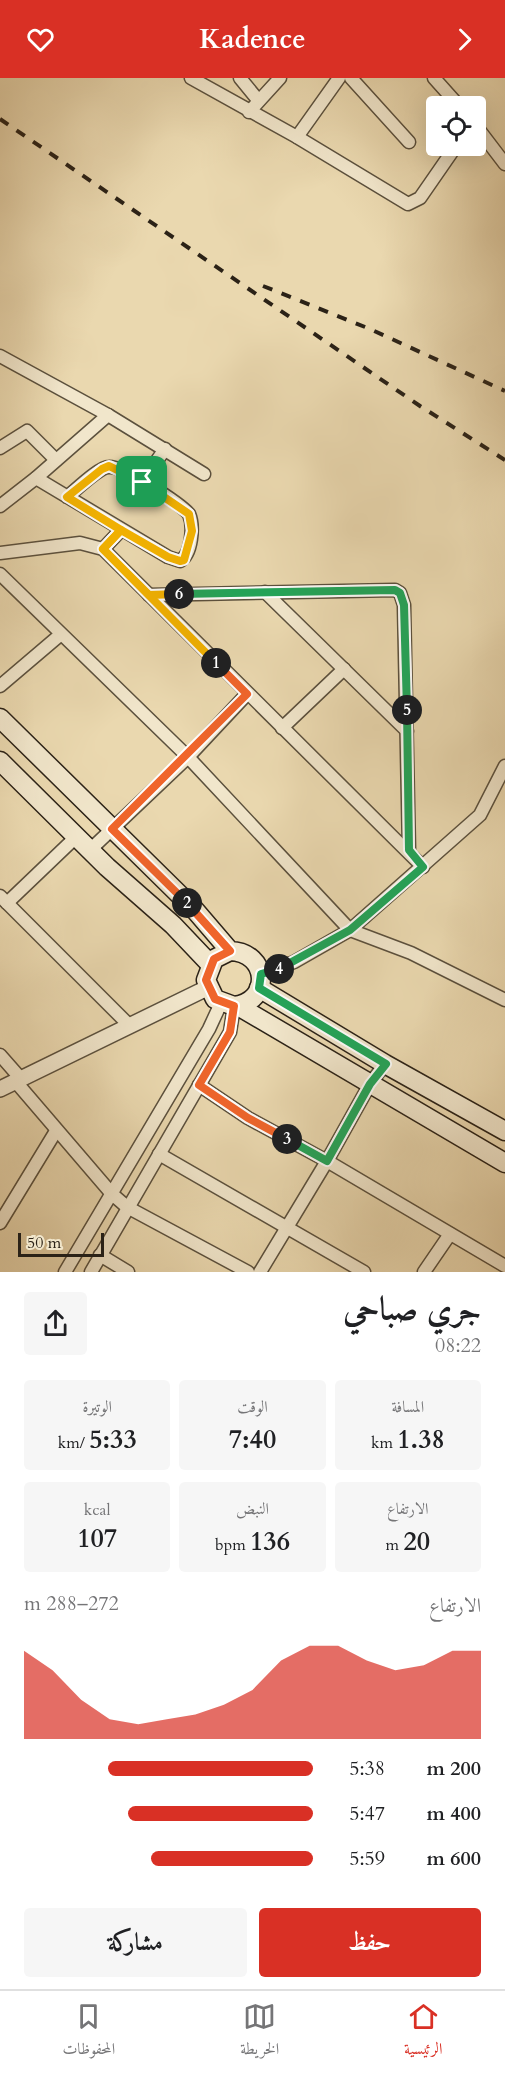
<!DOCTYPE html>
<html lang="ar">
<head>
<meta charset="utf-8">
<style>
  body { margin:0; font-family:Cardo,Amiri,serif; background:#f6f6f6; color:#202124; direction:rtl; height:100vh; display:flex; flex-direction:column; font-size:22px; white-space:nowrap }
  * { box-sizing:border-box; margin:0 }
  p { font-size:20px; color:#757577 }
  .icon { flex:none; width:33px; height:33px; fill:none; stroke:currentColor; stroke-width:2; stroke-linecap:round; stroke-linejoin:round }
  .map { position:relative; height:1194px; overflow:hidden; direction:ltr }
  .side { display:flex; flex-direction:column; background:#fff; flex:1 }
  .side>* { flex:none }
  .controls { position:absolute; left:426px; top:18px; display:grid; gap:12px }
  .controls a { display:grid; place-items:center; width:60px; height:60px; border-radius:6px; background:#fff; box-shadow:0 6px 24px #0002; font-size:30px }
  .scale { position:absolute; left:18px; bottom:15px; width:86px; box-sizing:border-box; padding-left:6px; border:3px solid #2b2217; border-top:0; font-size:16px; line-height:21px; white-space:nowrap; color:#2b2217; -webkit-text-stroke:4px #f1e6cb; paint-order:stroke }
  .pin { position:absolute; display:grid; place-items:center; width:51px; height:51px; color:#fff; margin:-26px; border-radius:12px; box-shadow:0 3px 9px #0006 }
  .km { position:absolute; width:30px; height:30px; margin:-15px; border-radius:50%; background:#222; color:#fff; font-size:16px; line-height:30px; text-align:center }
  .round { display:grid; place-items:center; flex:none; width:63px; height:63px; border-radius:6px; background:#f6f6f6 }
  .summary { display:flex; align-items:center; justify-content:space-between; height:102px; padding:0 24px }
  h1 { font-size:33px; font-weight:800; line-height:45px }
  .metrics { display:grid; grid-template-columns:repeat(3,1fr); gap:9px; height:102px; padding:6px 24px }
  .metrics div { display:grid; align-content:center; border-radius:6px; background:#f6f6f6; text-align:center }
  .metrics b { font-size:26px; font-weight:800 }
  .metrics small { font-size:16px; font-weight:400 }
  .metrics p { font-size:16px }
  .chart { height:168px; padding:12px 24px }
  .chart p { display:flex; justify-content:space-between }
  .chart svg { width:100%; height:108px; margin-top:6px; fill:#d93025; opacity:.7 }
  .action { display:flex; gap:12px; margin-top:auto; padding:12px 24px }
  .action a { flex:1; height:69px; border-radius:6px; background:#d93025; color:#fff; font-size:24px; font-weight:800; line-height:69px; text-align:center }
  .action a+a { background:#f6f6f6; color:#202124 }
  ul { padding:0 24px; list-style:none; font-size:20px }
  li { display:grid; grid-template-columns:96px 72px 1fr; align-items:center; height:45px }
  li i { height:15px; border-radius:8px; background:#d93025 }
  header { display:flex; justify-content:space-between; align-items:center; height:78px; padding:0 24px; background:#d93025; color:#fff; font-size:27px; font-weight:800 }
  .dock { display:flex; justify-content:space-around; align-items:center; height:84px; border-top:2px solid #e0e0e0; background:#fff; font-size:16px; color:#757577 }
  .dock a { display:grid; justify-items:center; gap:3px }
  .dock .current { color:#d93025 }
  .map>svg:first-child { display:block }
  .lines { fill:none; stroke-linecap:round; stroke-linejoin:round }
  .minor-casing { stroke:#5b503d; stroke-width:15 }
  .tertiary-casing { stroke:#5b503d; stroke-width:18 }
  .secondary-casing { stroke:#2b2217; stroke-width:21 }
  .minor { stroke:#f1e6cb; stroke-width:12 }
  .tertiary { stroke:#f1e6cb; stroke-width:15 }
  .secondary { stroke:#f1e6cb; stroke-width:18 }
  .rail { stroke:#2b2217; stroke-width:4; stroke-dasharray:10 10; stroke-linecap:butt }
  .split-1-casing { stroke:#fff; stroke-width:12 }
  .split-2-casing { stroke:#fff; stroke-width:12 }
  .split-3-casing { stroke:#fff; stroke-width:12 }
  .split-4-casing { stroke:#fff; stroke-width:12 }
  .split-5-casing { stroke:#fff; stroke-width:12 }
  .split-6-casing { stroke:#fff; stroke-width:12 }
  .split-7-casing { stroke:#fff; stroke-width:12 }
  .split-1 { stroke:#f5b400; stroke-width:8 }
  .split-2 { stroke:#f0652b; stroke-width:8 }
  .split-3 { stroke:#f0652b; stroke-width:8 }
  .split-4 { stroke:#22a559; stroke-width:8 }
  .split-5 { stroke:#22a559; stroke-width:8 }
  .split-6 { stroke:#22a559; stroke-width:8 }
  .split-7 { stroke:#f5b400; stroke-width:8 }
</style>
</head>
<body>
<header><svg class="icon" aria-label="forward" viewBox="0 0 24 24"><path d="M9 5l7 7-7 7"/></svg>Kadence<svg class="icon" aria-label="heart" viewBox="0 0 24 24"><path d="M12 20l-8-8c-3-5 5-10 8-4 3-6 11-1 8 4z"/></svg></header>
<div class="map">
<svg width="505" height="1194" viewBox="0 0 505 1194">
  <rect width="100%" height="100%" fill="#ead8af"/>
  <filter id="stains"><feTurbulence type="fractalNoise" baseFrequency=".00333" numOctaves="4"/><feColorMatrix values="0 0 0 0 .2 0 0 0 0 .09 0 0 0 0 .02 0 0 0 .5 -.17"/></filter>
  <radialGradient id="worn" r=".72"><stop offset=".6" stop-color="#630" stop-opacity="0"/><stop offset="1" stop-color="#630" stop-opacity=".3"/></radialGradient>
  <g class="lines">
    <defs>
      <g id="minor">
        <polyline points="191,0 297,59 408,126 420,120 456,68"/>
        <polyline points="240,0 258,22"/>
        <polyline points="351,0 409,64"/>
        <polyline points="434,0 459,28"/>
        <polyline points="249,34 280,0"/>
        <polyline points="476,48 505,86"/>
        <polyline points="297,59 339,0"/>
        <polyline points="0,278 108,337 204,396"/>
        <polyline points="0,370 27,353 56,382"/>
        <path d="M36,400l132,79 12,4c12,-7 14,-35 9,-47 -10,-11 -66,-48 -80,-47 -10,0 -33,23 -42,30"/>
        <polyline points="142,404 165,371"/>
        <polyline points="0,428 36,400 108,337"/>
        <polyline points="103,471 121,452"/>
        <polyline points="0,475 80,465 103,471 423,789"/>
        <polyline points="0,496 188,679 350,852 411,875 505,922"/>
        <polyline points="265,514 407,653"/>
        <polyline points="149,517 395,512 400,515 404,527 409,773"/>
        <polyline points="0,608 60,557"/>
        <polyline points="282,650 344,591"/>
        <polyline points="90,772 188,679 247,616"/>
        <polyline points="0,818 130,948"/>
        <polyline points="7,825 76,759"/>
        <polyline points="261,896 294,884 350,852 480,737 505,688"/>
        <polyline points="0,977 22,1002"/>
        <polyline points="16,1004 112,1116 127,1129 248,1194"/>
        <polyline points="199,1007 248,1040 327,1083 505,1188"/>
        <polyline points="159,1076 364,1194"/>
        <polyline points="0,1145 56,1053"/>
        <polyline points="100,1177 128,1194"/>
        <polyline points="65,1194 209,951 221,925"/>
        <polyline points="91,1194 230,954 234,928"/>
        <polyline points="260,1194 327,1083 370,1006 385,986"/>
        <polyline points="424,1194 450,1156"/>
      </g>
      <polyline id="tertiary" points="0,1011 207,910"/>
      <g id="secondary">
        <path d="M0,640l194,191 36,42c39,1 42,51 4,55l-19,-7 -9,-19 8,-21 16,-8"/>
        <polyline points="0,683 107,789 173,847 210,886"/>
        <polyline points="259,910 385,986 505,1053"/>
        <polyline points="238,928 505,1085"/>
      </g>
    </defs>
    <use href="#minor" class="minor-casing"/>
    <use href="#tertiary" class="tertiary-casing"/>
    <use href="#secondary" class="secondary-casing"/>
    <use href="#minor" class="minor"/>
    <use href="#tertiary" class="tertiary"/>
    <use href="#secondary" class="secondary"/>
    <g class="rail">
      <polyline points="0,41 420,328 505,382"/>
      <polyline points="263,208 370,251 505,313"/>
    </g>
  </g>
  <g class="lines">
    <defs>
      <polyline id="split-1" points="142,404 109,388 102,391 67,419 121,452 103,471 216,585"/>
      <polyline id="split-2" points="187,825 112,751 247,616 216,585"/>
      <polyline id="split-3" points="187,825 230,873 214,881 206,902 215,921 234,928 230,954 199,1007 248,1040 287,1061"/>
      <polyline id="split-4" points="279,891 261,896 259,910 386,986 370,1006 327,1083 287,1061"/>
      <polyline id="split-5" points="279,891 350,852 423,789 409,772 407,632"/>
      <polyline id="split-6" points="179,516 395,512 400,515 404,527 407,632"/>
      <polyline id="split-7" points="142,404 189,436 192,453 184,482 180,483 168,479 121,452 103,471 149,517 179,516"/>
    </defs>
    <use href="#split-1" class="split-1-casing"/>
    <use href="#split-2" class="split-2-casing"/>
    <use href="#split-3" class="split-3-casing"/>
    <use href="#split-4" class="split-4-casing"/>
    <use href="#split-5" class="split-5-casing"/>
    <use href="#split-6" class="split-6-casing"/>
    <use href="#split-7" class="split-7-casing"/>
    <use href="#split-1" class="split-1"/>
    <use href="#split-2" class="split-2"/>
    <use href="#split-3" class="split-3"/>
    <use href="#split-4" class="split-4"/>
    <use href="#split-5" class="split-5"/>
    <use href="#split-6" class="split-6"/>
    <use href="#split-7" class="split-7"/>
  </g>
  <rect width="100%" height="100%" filter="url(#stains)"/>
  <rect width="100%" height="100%" fill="url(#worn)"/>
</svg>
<div class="controls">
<a><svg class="icon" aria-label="locate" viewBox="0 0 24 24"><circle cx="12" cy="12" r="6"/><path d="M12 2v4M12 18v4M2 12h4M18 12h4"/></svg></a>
</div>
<div class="scale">50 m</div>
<div class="pin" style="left:142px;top:404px;background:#1e9e55"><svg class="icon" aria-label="arrive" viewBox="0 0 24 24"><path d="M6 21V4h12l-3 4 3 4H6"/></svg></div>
<b class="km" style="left:216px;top:585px">1</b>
<b class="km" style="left:187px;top:825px">2</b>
<b class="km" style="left:287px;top:1061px">3</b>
<b class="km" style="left:279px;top:891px">4</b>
<b class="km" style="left:407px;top:632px">5</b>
<b class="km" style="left:179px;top:516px">6</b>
</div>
<section class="side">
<div class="summary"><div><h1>جري صباحي</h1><p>08:22</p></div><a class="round"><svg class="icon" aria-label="share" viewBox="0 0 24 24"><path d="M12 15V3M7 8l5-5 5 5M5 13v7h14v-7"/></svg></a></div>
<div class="metrics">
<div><p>المسافة</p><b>1.38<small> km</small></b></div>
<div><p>الوقت</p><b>7:40</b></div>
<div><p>الوتيرة</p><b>5:33<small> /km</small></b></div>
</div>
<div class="metrics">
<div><p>الارتفاع</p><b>20<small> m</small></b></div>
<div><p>النبض</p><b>136<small> bpm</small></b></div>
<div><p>kcal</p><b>107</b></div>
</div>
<div class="chart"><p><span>الارتفاع</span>272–288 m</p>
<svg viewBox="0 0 160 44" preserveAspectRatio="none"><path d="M0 44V8L10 16L20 28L30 36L40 38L50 36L60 34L70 30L80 24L90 12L100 6L110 6L120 12L130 16L140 14L150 8L160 8V44z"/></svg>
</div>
<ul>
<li><b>200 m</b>5:38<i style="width:71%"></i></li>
<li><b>400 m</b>5:47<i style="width:64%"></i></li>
<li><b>600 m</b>5:59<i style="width:56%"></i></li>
</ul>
<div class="action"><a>حفظ</a><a>مشاركة</a></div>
</section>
<nav class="dock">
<a class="current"><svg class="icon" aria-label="home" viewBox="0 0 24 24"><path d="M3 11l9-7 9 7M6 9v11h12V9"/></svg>الرئيسية</a>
<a><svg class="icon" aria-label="map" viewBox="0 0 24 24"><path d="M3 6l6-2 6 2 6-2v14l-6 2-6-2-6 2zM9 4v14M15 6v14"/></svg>الخريطة</a>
<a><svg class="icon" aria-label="saved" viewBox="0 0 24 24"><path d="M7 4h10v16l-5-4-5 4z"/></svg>المحفوظات</a>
</nav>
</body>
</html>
